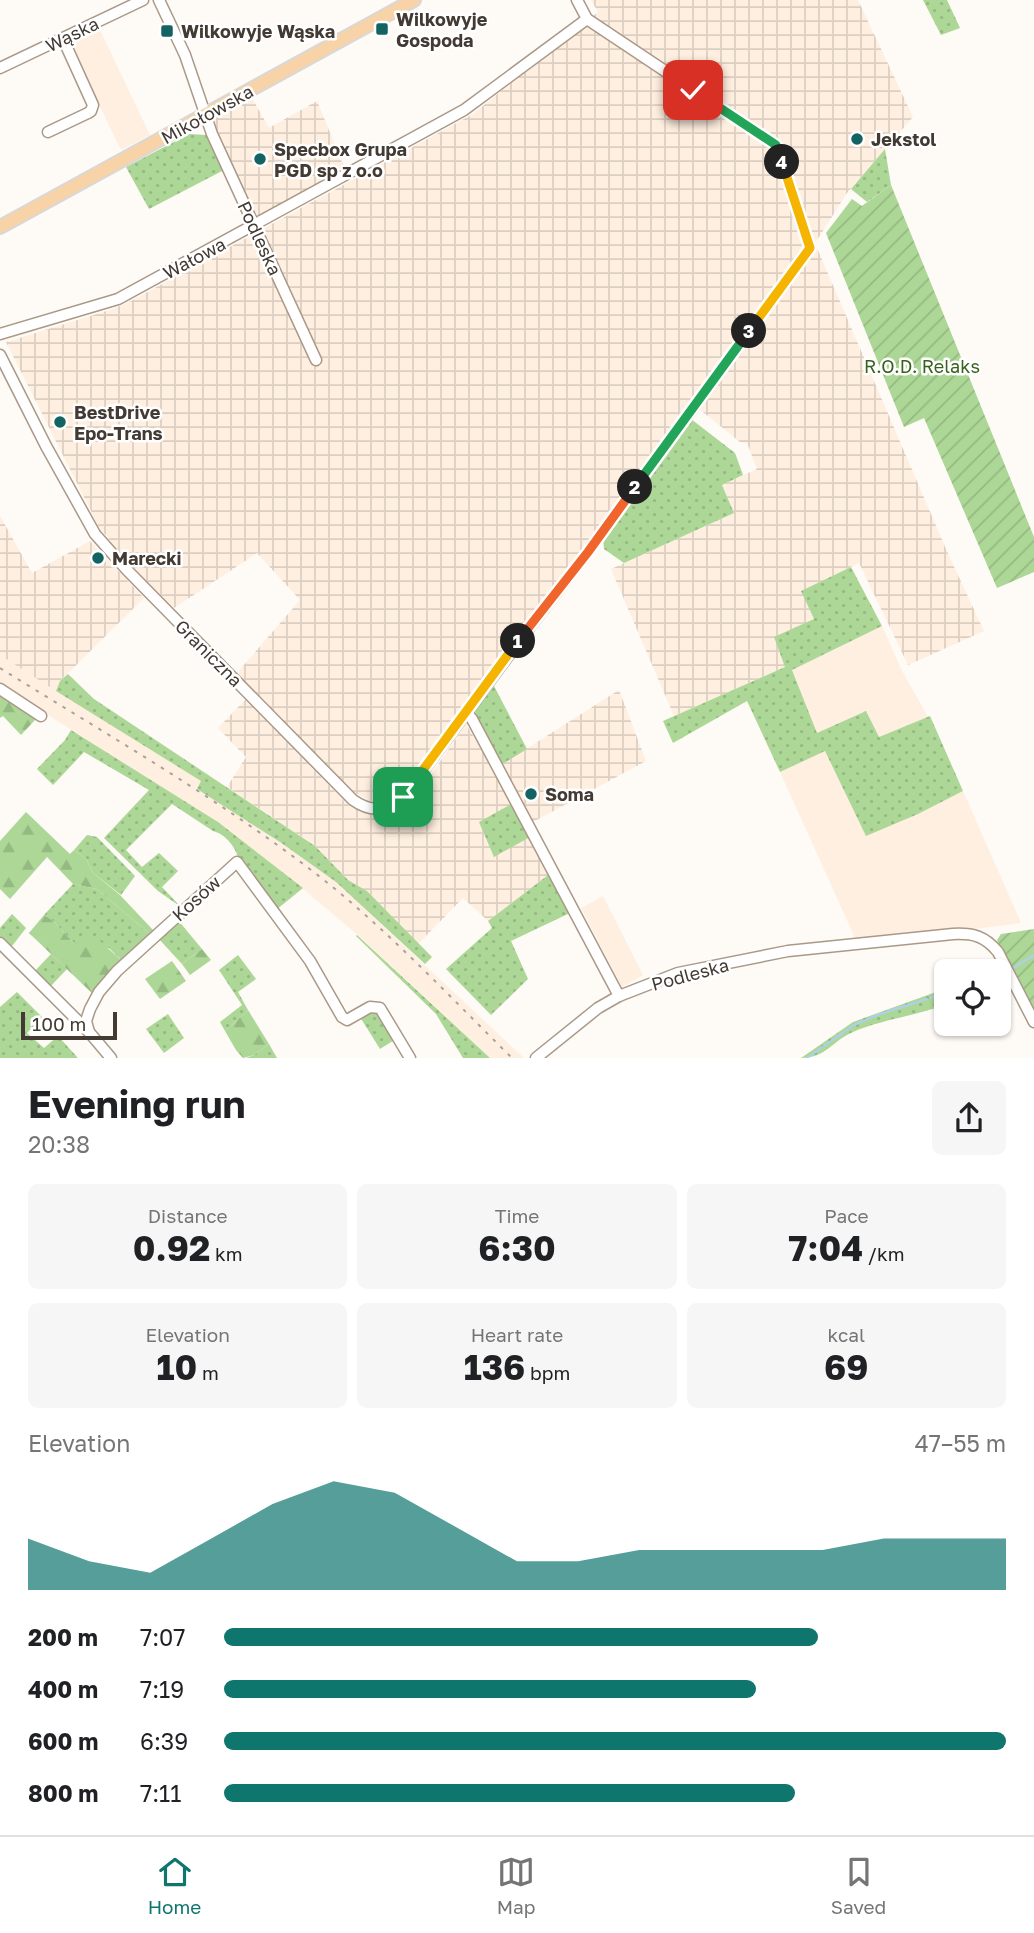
<!DOCTYPE html>
<html lang="en">
<head>
<meta charset="utf-8">
<style>
  body { margin:0; font-family:"Golos Text",sans-serif; background:#f6f6f6; color:#202124; height:100vh; display:flex; flex-direction:column; font-size:26px; white-space:nowrap }
  * { box-sizing:border-box; margin:0 }
  p { font-size:23px; color:#757577 }
  .icon { flex:none; width:38px; height:38px; fill:none; stroke:currentColor; stroke-width:2; stroke-linecap:round; stroke-linejoin:round }
  .map { position:relative; height:1058px; overflow:hidden }
  .details { display:flex; flex-direction:column; background:#fff; flex:1 }
  .details>* { flex:none }
  .fabs { position:absolute; left:934px; top:959px; display:grid; gap:14px }
  .fabs a { display:grid; place-items:center; width:77px; height:77px; border-radius:10px; background:#fff; box-shadow:0 2px 5px #0004; font-size:35px }
  .scale { position:absolute; left:21px; bottom:18px; width:96px; box-sizing:border-box; padding-left:7px; border:4px solid #423a33; border-top:0; font-size:19px; line-height:24px; white-space:nowrap; color:#423a33; -webkit-text-stroke:5px #fff; paint-order:stroke }
  .pin { position:absolute; display:grid; place-items:center; width:60px; height:60px; color:#fff; margin:-30px; border-radius:14px; box-shadow:0 4px 10px #0006 }
  .km { position:absolute; width:35px; height:35px; margin:-18px; border-radius:50%; background:#222; color:#fff; font-size:19px; line-height:35px; text-align:center }
  .round { display:grid; place-items:center; flex:none; width:74px; height:74px; border-radius:10px; background:#f6f6f6 }
  .overview { display:flex; align-items:center; justify-content:space-between; height:119px; padding:0 28px }
  h1 { font-size:38px; font-weight:700; line-height:52px }
  .figures { display:grid; grid-template-columns:repeat(3,1fr); gap:10px; height:119px; padding:7px 28px }
  .figures div { display:grid; align-content:center; border-radius:10px; background:#f6f6f6; text-align:center }
  .figures b { font-size:35px; font-weight:700 }
  .figures small { font-size:19px; font-weight:400 }
  .figures p { font-size:19px }
  .chart { height:196px; padding:14px 28px }
  .chart p { display:flex; justify-content:space-between }
  .chart svg { width:100%; height:126px; margin-top:7px; fill:#0f766e; opacity:.7 }
  ul { padding:0 28px; list-style:none; font-size:23px }
  li { display:grid; grid-template-columns:112px 84px 1fr; align-items:center; height:52px }
  li i { height:18px; border-radius:9px; background:#0f766e }
  .tabs { display:flex; justify-content:space-around; align-items:center; height:98px; border-top:2px solid #e0e0e0; background:#fff; font-size:19px; color:#757577 }
  .tabs a { display:grid; justify-items:center; gap:4px }
  .tabs .active { color:#0f766e }
  .map>svg:first-child { display:block }
  .built { fill:#ffefe0 }
  .industrial { fill:url(#industrial-grid) }
  .grass { fill:url(#grass-dots) }
  .forest { fill:url(#forest-firs) }
  .garden { fill:url(#garden-furrows) }
  .lines { fill:none; stroke-linecap:round; stroke-linejoin:round }
  .stream { stroke:#adcff5; stroke-width:2 }
  .minor-casing { stroke:#ab9987; stroke-width:13 }
  .major-casing { stroke:#d9d8d6; stroke-width:16 }
  .minor { stroke:#fff; stroke-width:10 }
  .major { stroke:#f8d3a7; stroke-width:12 }
  .rail { stroke:#a8a29d; stroke-width:2; stroke-dasharray:3.5 7; stroke-linecap:butt }
  .split-1-casing { stroke:#fff; stroke-width:14 }
  .split-2-casing { stroke:#fff; stroke-width:14 }
  .split-3-casing { stroke:#fff; stroke-width:14 }
  .split-4-casing { stroke:#fff; stroke-width:14 }
  .split-5-casing { stroke:#fff; stroke-width:14 }
  .split-1 { stroke:#f5b400; stroke-width:9 }
  .split-2 { stroke:#f0652b; stroke-width:9 }
  .split-3 { stroke:#22a559; stroke-width:9 }
  .split-4 { stroke:#f5b400; stroke-width:9 }
  .split-5 { stroke:#22a559; stroke-width:9 }
  .poi-dot { fill:#136363; stroke:#fff; stroke-width:2.5 }
  .labels { text-anchor:middle; dominant-baseline:central; stroke-width:5; stroke-linejoin:round; paint-order:stroke }
  .poi-label { font-size:18px; font-weight:bold; fill:#423a33; stroke:#fff; text-anchor:start }
  .street-label { font-size:18px; fill:#423a33; stroke:#fff }
  .park-label { font-size:18px; fill:#38621b; stroke:#fff }
</style>
</head>
<body>
<div class="map">
<svg width="1034" height="1058" viewBox="0 0 1034 1058">
  <defs>
    <pattern id="industrial-grid" width="8" height="8" patternUnits="userSpaceOnUse" patternTransform="scale(1.75)"><rect width="8" height="8" fill="#ffefe0"/><path d="M0 4h8M4 0v8" fill="none" stroke="#dccec1"/></pattern>
    <pattern id="grass-dots" width="8" height="8" patternUnits="userSpaceOnUse" patternTransform="scale(1.75)"><rect width="8" height="8" fill="#acd796"/><path d="M2 2h.1M6 6h.1" fill="none" stroke="#95b982" stroke-width="1.8" stroke-linecap="round"/></pattern>
    <pattern id="forest-firs" width="22" height="20" patternUnits="userSpaceOnUse" patternTransform="scale(1.75)"><rect width="22" height="20" fill="#acd796"/><path d="M5 1l3.5 6h-7zM16 11l3.5 6h-7z" fill="#95b982"/></pattern>
    <pattern id="garden-furrows" width="10" height="10" patternUnits="userSpaceOnUse" patternTransform="scale(1.75)"><rect width="10" height="10" fill="#acd796"/><path d="M-1 1l2-2M0 10L10 0M9 11l2-2" fill="none" stroke="#95b982"/></pattern>
  </defs>
  <rect width="100%" height="100%" fill="#fefaf6"/>
  <g class="built">
    <polygon points="98,26 150,135 121,150 68,41"/>
    <polygon points="882,626 902,671 928,717 878,737 866,711 817,733 792,670"/>
    <polygon points="0,655 202,781 198,789 280,842 336,882 524,1058 490,1058 359,936 295,882 218,822 0,685"/>
    <polygon points="824,751 918,814 963,791 1021,923 974,929 908,932 856,940 780,772"/>
    <polygon points="603,896 643,975 622,987 581,908"/>
  </g>
  <g class="industrial">
    <polygon points="591,0 858,0 913,117 847,193 812,248 406,788 389,803 373,802 355,793 340,781 237,673 300,600 257,553 174,608 130,565 99,527 6,342 113,309 131,301 473,114 598,12"/>
    <polygon points="252,98 269,128 317,101 346,172 256,222 212,118"/>
    <polygon points="817,248 949,556 984,631 908,665 859,563 802,591 814,619 785,667 674,716 611,569 734,513 722,485 757,469 747,443 740,442 698,408"/>
    <polygon points="0,516 32,573 90,541 144,598 60,681 56,691 0,655"/>
    <polygon points="619,690 646,761 533,822 501,765"/>
    <polygon points="246,699 348,805 376,816 398,814 414,799 466,724 513,803 494,856 530,837 552,872 488,921 463,898 418,944 367,891 348,880 315,846 227,787 246,757 218,728"/>
  </g>
  <g class="grass">
    <polygon points="923,0 947,0 960,28 941,35"/>
    <polygon points="189,134 206,135 224,170 149,209 126,167"/>
    <polygon points="885,149 891,185 867,202 851,189"/>
    <polygon points="691,419 735,453 743,475 722,485 734,513 624,563 604,549 603,538"/>
    <polygon points="851,567 882,626 792,670 817,733 866,711 879,737 930,716 963,791 918,814 866,836 825,751 780,772 747,701 673,743 663,721 785,667 774,637 814,619 801,591"/>
    <polygon points="68,674 94,699 315,846 348,880 367,891 432,957 425,964 336,882 280,842 197,789 201,781 56,691 60,681"/>
    <polygon points="494,686 527,749 501,765 474,710"/>
    <path d="M71,730l147,92 85,66 -27,22 -37,-49c-2,-12 -13,-27 -26,-30l-41,-27 -46,46 16,17 17,-14 19,18 -16,16 19,20 -23,-16 -54,-53 45,-48 -65,-38 -31,33 -16,-16 28,-29z"/>
    <polygon points="513,803 530,837 494,857 479,822"/>
    <polygon points="87,835 97,837 135,876 121,895 93,873 86,859 74,850"/>
    <polygon points="552,872 570,913 511,941 528,979 491,1015 446,969 492,928 488,921"/>
    <polygon points="73,884 97,889 150,934 122,961 109,948 74,943 52,920 44,915"/>
    <polygon points="12,914 26,928 12,946 9,946 0,940 0,928"/>
    <polygon points="177,919 202,949 182,964 157,937"/>
    <polygon points="357,935 490,1058 463,1058 436,1014 356,936"/>
    <polygon points="51,954 67,969 49,988 33,973"/>
    <polygon points="238,955 256,979 238,992 248,1010 225,1031 220,1022 242,1005 219,970"/>
    <path d="M947,988v16c-31,12 -64,15 -94,28 -21,9 -27,26 -52,26l52,-36z"/>
    <polygon points="17,992 42,1017 27,1033 44,1048 58,1036 78,1058 0,1058 0,1007"/>
    <polygon points="375,1008 396,1039 380,1049 360,1017"/>
    <polygon points="168,1014 184,1038 164,1053 146,1029"/>
    <polygon points="269,1044 277,1058 246,1058 254,1055"/>
  </g>
  <g class="forest">
    <polygon points="0,692 35,714 35,720 21,735 3,716 0,718"/>
    <polygon points="26,812 70,854 74,850 86,859 93,873 120,895 154,931 150,934 97,889 73,884 47,857 10,899 0,889 0,841"/>
    <polygon points="44,915 52,920 74,943 83,937 100,941 122,961 94,995 29,933"/>
    <polygon points="202,949 211,960 190,975 182,964"/>
    <polygon points="172,961 186,981 160,999 145,979"/>
    <polygon points="248,1010 269,1044 254,1055 243,1058 236,1050 225,1031"/>
  </g>
  <g class="garden">
    <polygon points="891,185 1034,537 1034,572 997,588 924,418 904,427 826,233 852,199 862,206"/>
    <polygon points="1034,929 1034,1010 997,940 1001,934"/>
  </g>
  <g class="lines">
    <g class="stream">
      <polyline points="1013,968 1034,955"/>
      <polyline points="930,998 947,992"/>
      <polyline points="807,1058 854,1025 880,1014 927,999"/>
    </g>
    <defs>
      <g id="minor">
        <polyline points="159,0 185,55 212,134 316,360"/>
        <polyline points="0,68 143,0"/>
        <polyline points="48,132 88,113 91,111 93,105 63,39"/>
        <polyline points="0,334 118,299 464,110 587,19"/>
        <path d="M0,355l46,91 49,88 31,35 227,231c24,17 41,7 58,-13l121,-163 56,-72 222,-304 -34,-103 -189,-126 -10,-19"/>
        <polyline points="0,689 41,716"/>
        <polyline points="466,712 472,719 619,996"/>
        <polyline points="0,943 89,1032 111,1058"/>
        <polyline points="89,1032 86,1021 90,1009 99,992 117,971 237,862 310,961 342,1017 347,1020 370,1007 380,1008 410,1058"/>
        <path d="M536,1058l62,-50 21,-12 59,-23 110,-22 165,-17c20,-1 32,2 45,18l36,70"/>
      </g>
      <polyline id="major" points="0,227 414,0"/>
    </defs>
    <use href="#minor" class="minor-casing"/>
    <use href="#major" class="major-casing"/>
    <use href="#minor" class="minor"/>
    <use href="#major" class="major"/>
    <path class="rail" d="M0,668c106,66 216,129 315,205 71,55 133,122 197,185"/>
  </g>
  <g class="lines">
    <defs>
      <polyline id="split-1" points="403,797 518,641"/>
      <polyline id="split-2" points="518,641 588,552 635,487"/>
      <polyline id="split-3" points="635,487 749,331"/>
      <polyline id="split-4" points="749,331 810,248 782,162"/>
      <polyline id="split-5" points="693,90 776,145 782,162"/>
    </defs>
    <use href="#split-1" class="split-1-casing"/>
    <use href="#split-2" class="split-2-casing"/>
    <use href="#split-3" class="split-3-casing"/>
    <use href="#split-4" class="split-4-casing"/>
    <use href="#split-5" class="split-5-casing"/>
    <use href="#split-1" class="split-1"/>
    <use href="#split-2" class="split-2"/>
    <use href="#split-3" class="split-3"/>
    <use href="#split-4" class="split-4"/>
    <use href="#split-5" class="split-5"/>
  </g>
  <g class="poi-dot">
    <rect x="375" y="22" width="14" height="14" rx="3.5"/>
    <rect x="160" y="24" width="14" height="14" rx="3.5"/>
    <circle cx="857" cy="139" r="7"/>
    <circle cx="260" cy="159" r="7"/>
    <circle cx="60" cy="422" r="7"/>
    <circle cx="98" cy="558" r="7"/>
    <circle cx="531" cy="794" r="7"/>
  </g>
  <g class="labels">
    <g class="poi-label">
      <text x="396" y="19">Wilkowyje<tspan x="396" dy="21">Gospoda</tspan></text>
      <text x="181" y="31">Wilkowyje Wąska</text>
      <text x="871" y="139">Jekstol</text>
      <text x="274" y="149">Specbox Grupa<tspan x="274" dy="21">PGD sp z o.o</tspan></text>
      <text x="74" y="412">BestDrive<tspan x="74" dy="21">Epo-Trans</tspan></text>
      <text x="112" y="558">Marecki</text>
      <text x="545" y="794">Soma</text>
    </g>
    <g class="street-label">
      <text transform="translate(72 34) rotate(-26)">Wąska</text>
      <text transform="translate(207 114) rotate(-29)">Mikołowska</text>
      <text transform="translate(260 238) rotate(65)">Podleska</text>
      <text transform="translate(194 258) rotate(-28)">Wałowa</text>
      <text transform="translate(209 653) rotate(45)">Graniczna</text>
      <text transform="translate(196 898) rotate(-42)">Kosów</text>
      <text transform="translate(690 974) rotate(-15)">Podleska</text>
    </g>
    <g class="park-label">
      <text x="922" y="366">R.O.D. Relaks</text>
    </g>
  </g>
</svg>
<div class="fabs">
<a><svg class="icon" aria-label="locate" viewBox="0 0 24 24"><circle cx="12" cy="12" r="6"/><path d="M12 2v4M12 18v4M2 12h4M18 12h4"/></svg></a>
</div>
<div class="scale">100 m</div>
<div class="pin" style="left:403px;top:797px;background:#1e9e55"><svg class="icon" aria-label="arrive" viewBox="0 0 24 24"><path d="M6 21V4h12l-3 4 3 4H6"/></svg></div>
<div class="pin" style="left:693px;top:90px;background:#d93025"><svg class="icon" aria-label="check" viewBox="0 0 24 24"><path d="M5 12l5 5 9-10"/></svg></div>
<b class="km" style="left:518px;top:641px">1</b>
<b class="km" style="left:635px;top:487px">2</b>
<b class="km" style="left:749px;top:331px">3</b>
<b class="km" style="left:782px;top:162px">4</b>
</div>
<section class="details">
<div class="overview"><div><h1>Evening run</h1><p>20:38</p></div><a class="round"><svg class="icon" aria-label="share" viewBox="0 0 24 24"><path d="M12 15V3M7 8l5-5 5 5M5 13v7h14v-7"/></svg></a></div>
<div class="figures">
<div><p>Distance</p><b>0.92<small> km</small></b></div>
<div><p>Time</p><b>6:30</b></div>
<div><p>Pace</p><b>7:04<small> /km</small></b></div>
</div>
<div class="figures">
<div><p>Elevation</p><b>10<small> m</small></b></div>
<div><p>Heart rate</p><b>136<small> bpm</small></b></div>
<div><p>kcal</p><b>69</b></div>
</div>
<div class="chart"><p><span>Elevation</span>47–55 m</p>
<svg viewBox="0 0 160 44" preserveAspectRatio="none"><path d="M0 44V26L10 34L20 38L30 26L40 14L50 6L60 10L70 22L80 34L90 34L100 30L110 30L120 30L130 30L140 26L150 26L160 26V44z"/></svg>
</div>
<ul>
<li><b>200 m</b>7:07<i style="width:76%"></i></li>
<li><b>400 m</b>7:19<i style="width:68%"></i></li>
<li><b>600 m</b>6:39<i style="width:100%"></i></li>
<li><b>800 m</b>7:11<i style="width:73%"></i></li>
</ul>
</section>
<nav class="tabs">
<a class="active"><svg class="icon" aria-label="home" viewBox="0 0 24 24"><path d="M3 11l9-7 9 7M6 9v11h12V9"/></svg>Home</a>
<a><svg class="icon" aria-label="map" viewBox="0 0 24 24"><path d="M3 6l6-2 6 2 6-2v14l-6 2-6-2-6 2zM9 4v14M15 6v14"/></svg>Map</a>
<a><svg class="icon" aria-label="saved" viewBox="0 0 24 24"><path d="M7 4h10v16l-5-4-5 4z"/></svg>Saved</a>
</nav>
</body>
</html>
